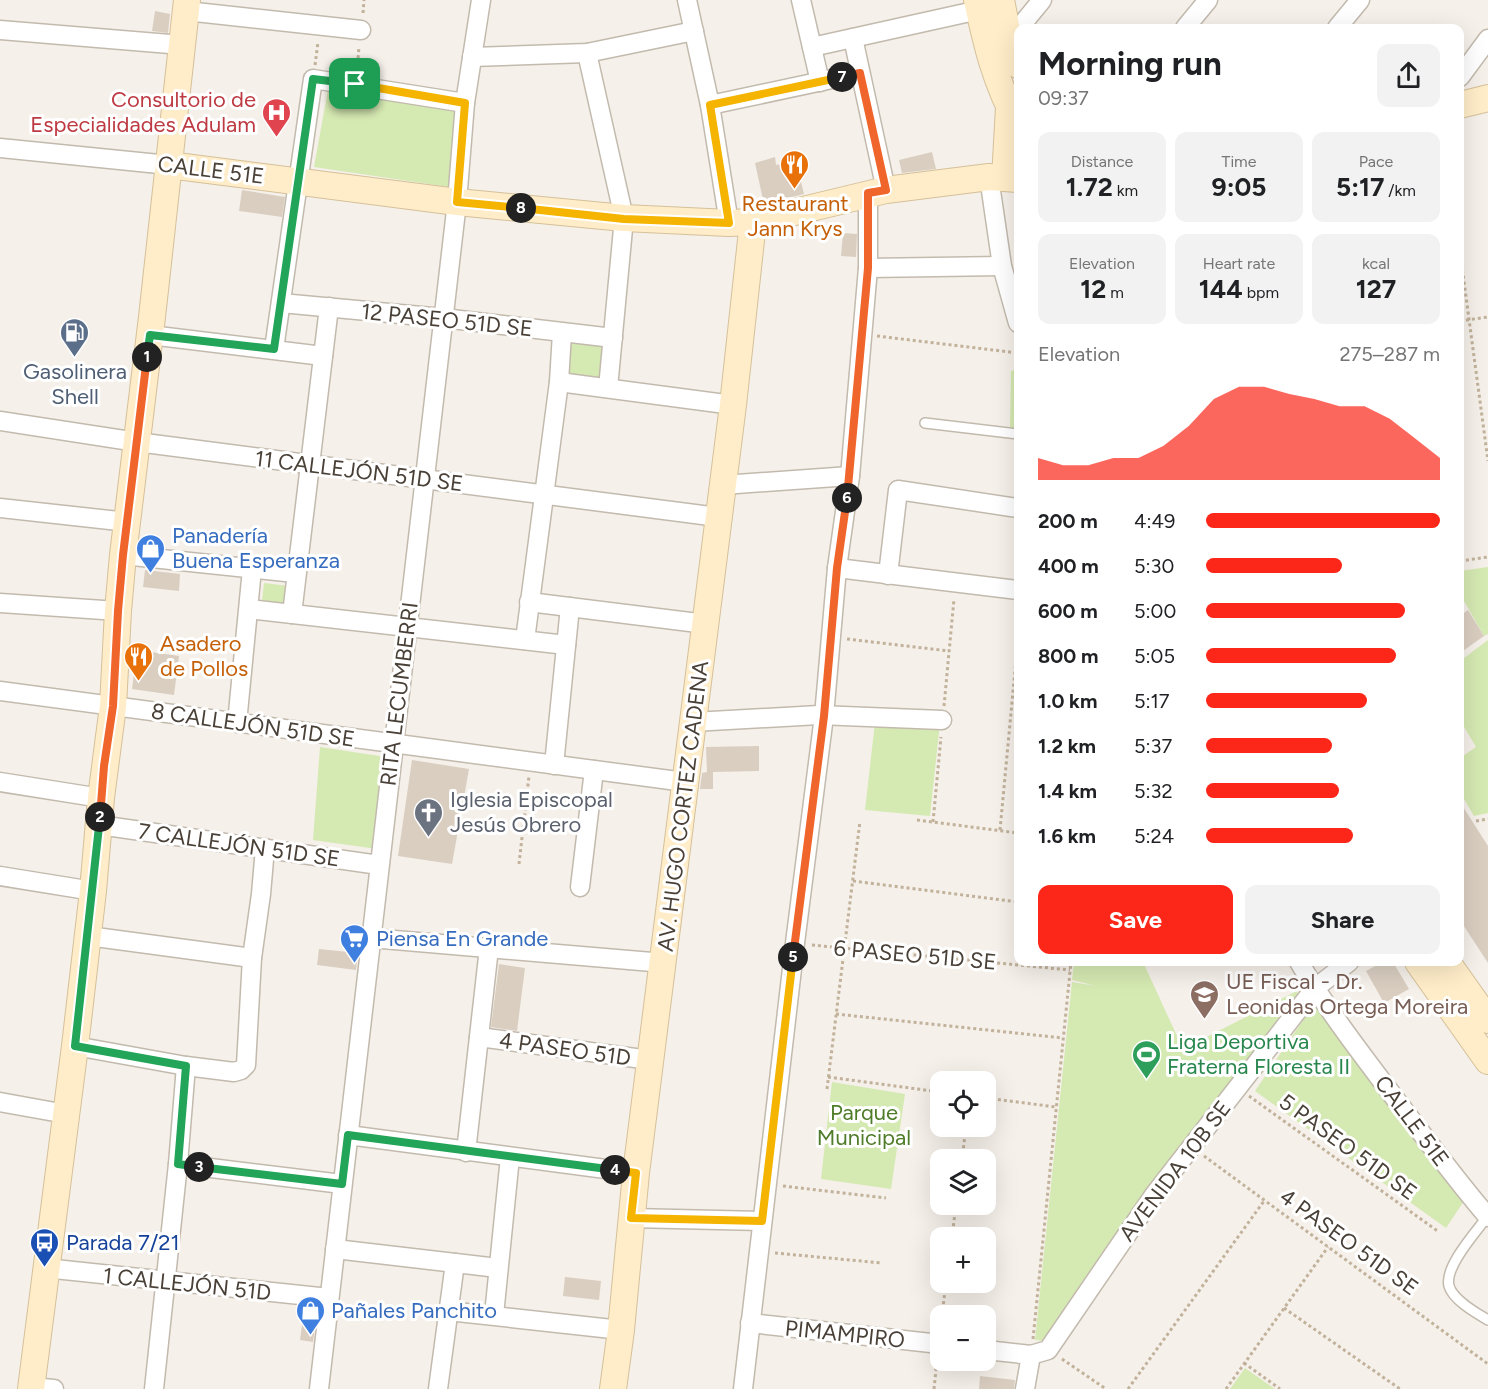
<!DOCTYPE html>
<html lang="en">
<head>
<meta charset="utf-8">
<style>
  body { margin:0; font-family:Figtree,sans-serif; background:#f2f2f2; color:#202124; height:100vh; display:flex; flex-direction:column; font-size:22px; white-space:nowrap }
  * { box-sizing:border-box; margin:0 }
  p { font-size:20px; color:#757577 }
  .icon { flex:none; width:33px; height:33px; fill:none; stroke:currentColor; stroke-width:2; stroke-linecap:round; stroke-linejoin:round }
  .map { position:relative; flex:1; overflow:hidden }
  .panel { position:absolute; left:1014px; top:24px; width:450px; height:942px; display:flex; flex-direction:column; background:#fff; border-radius:12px; box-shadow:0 6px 24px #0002 }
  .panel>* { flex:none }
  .fabs { position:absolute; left:930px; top:1071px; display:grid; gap:12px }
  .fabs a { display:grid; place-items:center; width:66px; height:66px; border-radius:12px; background:#fff; box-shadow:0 6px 24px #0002; font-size:30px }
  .pin { position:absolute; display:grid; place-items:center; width:51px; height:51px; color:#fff; margin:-26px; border-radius:12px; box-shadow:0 3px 9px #0006 }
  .km { position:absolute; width:30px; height:30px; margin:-15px; border-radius:50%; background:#222; color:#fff; font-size:16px; line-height:30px; text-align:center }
  .round { display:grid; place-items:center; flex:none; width:63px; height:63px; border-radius:12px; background:#f2f2f2 }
  .headline { display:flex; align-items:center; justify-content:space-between; height:102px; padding:0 24px }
  h1 { font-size:33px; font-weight:700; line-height:45px }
  .metrics { display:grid; grid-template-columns:repeat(3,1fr); gap:9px; height:102px; padding:6px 24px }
  .metrics div { display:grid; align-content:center; border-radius:12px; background:#f2f2f2; text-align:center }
  .metrics b { font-size:26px; font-weight:700 }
  .metrics small { font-size:16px; font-weight:400 }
  .metrics p { font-size:16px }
  .chart { height:168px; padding:12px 24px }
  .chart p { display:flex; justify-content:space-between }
  .chart svg { width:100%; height:108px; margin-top:6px; fill:#fc2719; opacity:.7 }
  .action { display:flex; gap:12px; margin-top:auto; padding:12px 24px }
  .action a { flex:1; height:69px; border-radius:12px; background:#fc2719; color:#fff; font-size:24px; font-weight:700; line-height:69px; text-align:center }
  .action a+a { background:#f2f2f2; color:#202124 }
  ul { padding:0 24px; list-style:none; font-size:20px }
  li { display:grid; grid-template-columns:96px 72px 1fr; align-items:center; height:45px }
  li i { height:15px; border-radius:8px; background:#fc2719 }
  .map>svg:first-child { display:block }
  .green { fill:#d5e9b2 }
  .building { fill:#dacec1 }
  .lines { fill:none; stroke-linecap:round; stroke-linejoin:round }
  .lane-casing { stroke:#c3baae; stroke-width:12 }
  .street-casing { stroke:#c3baae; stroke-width:21 }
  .secondary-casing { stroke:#d5c099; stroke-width:28 }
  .path { stroke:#c2b29c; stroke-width:3; stroke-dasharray:3 3; stroke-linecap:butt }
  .lane { stroke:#fff; stroke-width:9 }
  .street { stroke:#fff; stroke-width:18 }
  .secondary { stroke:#ffedc9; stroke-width:26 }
  .split-1-casing { stroke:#fff; stroke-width:12 }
  .split-2-casing { stroke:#fff; stroke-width:12 }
  .split-3-casing { stroke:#fff; stroke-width:12 }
  .split-4-casing { stroke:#fff; stroke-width:12 }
  .split-5-casing { stroke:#fff; stroke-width:12 }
  .split-6-casing { stroke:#fff; stroke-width:12 }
  .split-7-casing { stroke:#fff; stroke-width:12 }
  .split-8-casing { stroke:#fff; stroke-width:12 }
  .split-9-casing { stroke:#fff; stroke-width:12 }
  .split-1 { stroke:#22a559; stroke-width:8 }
  .split-2 { stroke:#f0652b; stroke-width:8 }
  .split-3 { stroke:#22a559; stroke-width:8 }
  .split-4 { stroke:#22a559; stroke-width:8 }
  .split-5 { stroke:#f5b400; stroke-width:8 }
  .split-6 { stroke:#f0652b; stroke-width:8 }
  .split-7 { stroke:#f0652b; stroke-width:8 }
  .split-8 { stroke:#f5b400; stroke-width:8 }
  .split-9 { stroke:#f5b400; stroke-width:8 }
  .labels { text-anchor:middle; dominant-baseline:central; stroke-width:6; stroke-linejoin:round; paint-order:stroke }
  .health-label { font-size:22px; fill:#be3a42; stroke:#fff; text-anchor:end }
  .street-label { font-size:22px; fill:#494037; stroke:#fff }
  .food-label { font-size:22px; fill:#c56008; stroke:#fff }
  .service-label { font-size:22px; fill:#4e5e75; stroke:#fff }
  .shop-label { font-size:22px; fill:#366cbe; stroke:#fff; text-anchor:start }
  .worship-label { font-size:22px; fill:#5b616d; stroke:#fff; text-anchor:start }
  .education-label { font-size:22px; fill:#785e54; stroke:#fff; text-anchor:start }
  .leisure-label { font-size:22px; fill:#27864d; stroke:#fff; text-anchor:start }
  .park-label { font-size:22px; fill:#4f7c29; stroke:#fff }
  .transit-label { font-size:22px; fill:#164399; stroke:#fff; text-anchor:start }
</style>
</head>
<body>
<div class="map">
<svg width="1488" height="1389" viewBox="0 0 1488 1389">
  <rect width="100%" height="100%" fill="#f5f0e9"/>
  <g class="green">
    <polygon points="329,84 459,106 449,187 314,167"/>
    <polygon points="562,333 613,338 608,388 559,382"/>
    <polygon points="1015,370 1018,386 1018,429 1010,428 1011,371"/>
    <polygon points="1488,567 1488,634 1484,636 1460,594 1460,571"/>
    <polygon points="264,583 289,586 288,605 262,601"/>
    <polygon points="1488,640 1488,813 1474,816 1460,792 1460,758 1476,747 1460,720 1460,661"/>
    <polygon points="875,722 940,723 930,816 865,810"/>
    <polygon points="320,747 386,757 377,849 313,840"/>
    <polygon points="1074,962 1143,962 1183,1049 1297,991 1298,995 1047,1341 1035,1340 1072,982 1096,986 1072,980"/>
    <polygon points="1316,1001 1464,1201 1446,1228 1255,1091"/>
    <polygon points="832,1082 905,1094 891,1189 821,1179"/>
    <polygon points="1245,1368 1275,1389 1230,1389"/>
  </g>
  <g class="building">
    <polygon points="155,11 170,14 168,33 152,31"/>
    <polygon points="932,152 936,169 902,173 899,160"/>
    <polygon points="775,157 776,165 796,161 804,194 764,204 755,163"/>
    <polygon points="242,190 285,197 282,217 239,211"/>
    <polygon points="843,233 857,234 856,257 841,256"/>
    <polygon points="145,570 180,574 179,591 143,587"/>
    <polygon points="1468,610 1484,636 1460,653 1460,616"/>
    <polygon points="137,650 179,656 174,695 132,689"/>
    <polygon points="759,746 759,771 713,772 713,789 700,789 702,773 707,772 706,747"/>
    <polygon points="412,760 469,769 452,864 398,856"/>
    <polygon points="1460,802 1488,846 1488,963 1460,920"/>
    <polygon points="319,949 358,953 356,970 317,965"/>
    <polygon points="1382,962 1393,962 1409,989 1384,1003 1366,971"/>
    <polygon points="499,964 525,968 517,1031 491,1027"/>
    <polygon points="565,1277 601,1281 599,1300 563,1296"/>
    <polygon points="302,1325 315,1326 313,1342 300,1340"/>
    <polygon points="980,1376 1015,1380 1014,1389 979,1389"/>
  </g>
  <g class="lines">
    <defs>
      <g id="lane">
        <polyline points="925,423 1018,434"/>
        <path d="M1487,1217c-11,15 -43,50 -38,69 4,14 27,27 39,34"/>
      </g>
      <g id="street">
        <polyline points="687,0 710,105 729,223"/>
        <polyline points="801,0 820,82"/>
        <polyline points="186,11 361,30"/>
        <polyline points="1019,28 1042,0"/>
        <polyline points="1185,28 1208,0"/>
        <polyline points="1337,28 1360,0"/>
        <polyline points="0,30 182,45"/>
        <polyline points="853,38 886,190"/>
        <polyline points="812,47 979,10"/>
        <polyline points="587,53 624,218 608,388"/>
        <polyline points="472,57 587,53 694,31"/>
        <polyline points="1460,77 1488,39"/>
        <polyline points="710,105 860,73"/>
        <polyline points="0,148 169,165"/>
        <polyline points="989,177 1002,266 1018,323"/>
        <polyline points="868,268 1002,266"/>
        <polyline points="281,303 443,318 613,338"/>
        <polyline points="150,335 323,356"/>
        <polyline points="274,349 313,79 465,103"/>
        <polyline points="559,382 733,405"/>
        <polyline points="0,421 137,442 718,517"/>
        <polyline points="723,485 850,476"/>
        <polyline points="0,508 128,522"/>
        <polyline points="123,555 295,573"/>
        <polyline points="837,568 1018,590"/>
        <polyline points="888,575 898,490 1018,508"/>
        <polyline points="529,602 706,624"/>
        <polyline points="0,603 118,611"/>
        <polyline points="249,609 566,645"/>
        <polyline points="292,614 329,307"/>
        <polyline points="525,640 559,382 562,333"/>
        <polyline points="0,691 685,782"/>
        <polyline points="693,722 819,715 942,720"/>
        <polyline points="237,723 252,569"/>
        <polyline points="554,765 570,607"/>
        <polyline points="0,782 101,798"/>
        <polyline points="99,825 379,865"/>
        <polyline points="0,876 93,891"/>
        <polyline points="580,887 594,770"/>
        <polyline points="88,936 252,958"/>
        <polyline points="371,938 664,963"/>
        <path d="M1299,962c29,49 64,94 98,139 30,39 59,79 91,116"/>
        <polyline points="479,1037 650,1060"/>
        <polyline points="75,1046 186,1066 234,1072 241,1070 246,1065 252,958 261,894 265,848"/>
        <polyline points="0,1102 66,1114"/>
        <polyline points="348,1135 636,1173"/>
        <polyline points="466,1152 489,948"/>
        <polyline points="178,1164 342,1184"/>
        <polyline points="631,1218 762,1221"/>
        <polyline points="335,1249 498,1268"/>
        <polyline points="45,1268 329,1298"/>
        <polyline points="448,1311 621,1330"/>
        <polyline points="494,1315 510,1157"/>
        <polyline points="750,1323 940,1344"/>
        <polyline points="986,1350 1031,1355 1048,1350 1154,1195 1315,988 1349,962"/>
        <polyline points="31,1387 54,1389"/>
        <polyline points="154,1389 178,1164 186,1066"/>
        <polyline points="319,1389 457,202 465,103 481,0"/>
        <polyline points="438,1389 455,1263"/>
        <polyline points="743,1389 795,943 824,716 837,568 850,476 868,268 868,193"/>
        <polyline points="1025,1389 1031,1355"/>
      </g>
      <g id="secondary">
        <path d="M977,0c9,42 19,86 41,122"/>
        <polyline points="1001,0 1009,41 1018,65"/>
        <polyline points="1460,105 1488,98"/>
        <polyline points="169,165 457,202 624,218 729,223 753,222 886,190 989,177 1018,179"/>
        <polyline points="1005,178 1009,108"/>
        <polyline points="1418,962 1488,1061"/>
        <polyline points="1447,962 1488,1020"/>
        <polyline points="31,1389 75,1046 93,891 101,798 113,706 118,611 123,555 152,317 187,0"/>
        <polyline points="613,1389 621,1330 636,1173 733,405 753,222"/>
      </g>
    </defs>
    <use href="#lane" class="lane-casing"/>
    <use href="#street" class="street-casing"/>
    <use href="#secondary" class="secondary-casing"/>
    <g class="path">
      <polyline points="363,13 364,0"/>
      <polyline points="315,65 318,42"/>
      <polyline points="357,70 359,47"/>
      <polyline points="1460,252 1488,461"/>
      <polyline points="1460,321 1488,317"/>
      <polyline points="877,336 1018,353"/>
      <polyline points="1460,561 1488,557"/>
      <polyline points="847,639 949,651"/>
      <polyline points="944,706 954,599"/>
      <polyline points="917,820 1018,833"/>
      <polyline points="1476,821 1488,819"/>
      <polyline points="933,822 941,737"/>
      <polyline points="1000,830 1018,638"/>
      <polyline points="519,864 529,776"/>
      <polyline points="853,881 1018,902"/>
      <polyline points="812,945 1070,970"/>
      <polyline points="836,1014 1063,1038"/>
      <polyline points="828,1077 940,1092"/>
      <polyline points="827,1089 860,821"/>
      <polyline points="1249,1096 1439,1232"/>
      <polyline points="986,1098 1056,1107"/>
      <polyline points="1204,1156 1488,1364"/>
      <polyline points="962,1160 966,1126"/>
      <polyline points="783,1186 886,1198"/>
      <polyline points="952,1238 956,1204"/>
      <polyline points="775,1253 882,1263"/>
      <polyline points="1284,1308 1400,1389"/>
      <polyline points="942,1316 946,1282"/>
      <polyline points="1033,1339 1071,962"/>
      <polyline points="1062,1359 1106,1389"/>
      <polyline points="1244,1363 1280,1389"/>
      <polyline points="934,1389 937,1360"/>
      <polyline points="1128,1389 1264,1201"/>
      <polyline points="1226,1389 1328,1247"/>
    </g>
    <use href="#lane" class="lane"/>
    <use href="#street" class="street"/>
    <use href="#secondary" class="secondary"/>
  </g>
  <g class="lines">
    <defs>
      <polyline id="split-1" points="147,357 150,335 274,349 313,79 355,84"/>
      <polyline id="split-2" points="100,817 104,766 113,706 118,611 123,555 147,357"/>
      <polyline id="split-3" points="100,817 75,1046 186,1066 178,1164 199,1167"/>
      <polyline id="split-4" points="199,1167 342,1184 348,1135 615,1170"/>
      <polyline id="split-5" points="615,1170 636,1173 631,1218 762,1221 793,957"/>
      <polyline id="split-6" points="793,957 824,716 837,568 847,498"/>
      <polyline id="split-7" points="842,77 860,73 886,190 868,193 868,268 847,498"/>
      <polyline id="split-8" points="521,208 624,219 729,223 710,105 842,77"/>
      <polyline id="split-9" points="355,84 465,103 457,202 521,208"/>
    </defs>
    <use href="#split-1" class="split-1-casing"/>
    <use href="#split-2" class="split-2-casing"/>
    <use href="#split-3" class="split-3-casing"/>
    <use href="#split-4" class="split-4-casing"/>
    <use href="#split-5" class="split-5-casing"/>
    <use href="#split-6" class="split-6-casing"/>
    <use href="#split-7" class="split-7-casing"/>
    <use href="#split-8" class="split-8-casing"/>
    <use href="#split-9" class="split-9-casing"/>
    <use href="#split-1" class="split-1"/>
    <use href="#split-2" class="split-2"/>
    <use href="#split-3" class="split-3"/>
    <use href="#split-4" class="split-4"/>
    <use href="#split-5" class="split-5"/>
    <use href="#split-6" class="split-6"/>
    <use href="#split-7" class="split-7"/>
    <use href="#split-8" class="split-8"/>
    <use href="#split-9" class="split-9"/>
  </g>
  <defs>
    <symbol id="hospital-pin" viewBox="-11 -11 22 30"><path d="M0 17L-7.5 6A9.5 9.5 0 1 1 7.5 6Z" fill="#e0444e" stroke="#fff"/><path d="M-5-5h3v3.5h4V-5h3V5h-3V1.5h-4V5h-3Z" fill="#fff"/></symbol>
    <symbol id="restaurant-pin" viewBox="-11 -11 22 30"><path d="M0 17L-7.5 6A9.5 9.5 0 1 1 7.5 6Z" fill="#e8710a" stroke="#fff"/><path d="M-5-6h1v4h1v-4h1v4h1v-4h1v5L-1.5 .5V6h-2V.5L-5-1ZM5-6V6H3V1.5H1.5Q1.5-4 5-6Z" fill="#fff"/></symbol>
    <symbol id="fuel-pin" viewBox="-11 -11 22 30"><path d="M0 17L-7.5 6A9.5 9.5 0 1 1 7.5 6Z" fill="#5c6f8a" stroke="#fff"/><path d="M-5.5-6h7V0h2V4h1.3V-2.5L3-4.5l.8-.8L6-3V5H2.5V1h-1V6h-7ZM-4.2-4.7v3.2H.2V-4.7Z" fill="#fff"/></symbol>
    <symbol id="shop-pin" viewBox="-11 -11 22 30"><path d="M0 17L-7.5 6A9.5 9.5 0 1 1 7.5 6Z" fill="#3f7fe0" stroke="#fff"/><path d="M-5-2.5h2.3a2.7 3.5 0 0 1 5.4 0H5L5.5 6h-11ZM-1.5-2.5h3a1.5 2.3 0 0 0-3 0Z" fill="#fff"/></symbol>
    <symbol id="church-pin" viewBox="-11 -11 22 30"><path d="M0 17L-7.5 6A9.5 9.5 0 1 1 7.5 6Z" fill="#6b7280" stroke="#fff"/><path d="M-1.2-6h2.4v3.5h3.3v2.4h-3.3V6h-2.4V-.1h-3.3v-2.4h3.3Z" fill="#fff"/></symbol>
    <symbol id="supermarket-pin" viewBox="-11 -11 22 30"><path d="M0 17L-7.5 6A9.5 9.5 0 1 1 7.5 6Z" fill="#3f7fe0" stroke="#fff"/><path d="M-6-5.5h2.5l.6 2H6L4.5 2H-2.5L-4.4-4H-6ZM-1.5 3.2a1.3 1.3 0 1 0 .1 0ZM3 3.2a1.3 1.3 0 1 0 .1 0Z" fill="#fff"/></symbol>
    <symbol id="school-pin" viewBox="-11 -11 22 30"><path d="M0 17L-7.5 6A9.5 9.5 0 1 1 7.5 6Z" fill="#8d6e63" stroke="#fff"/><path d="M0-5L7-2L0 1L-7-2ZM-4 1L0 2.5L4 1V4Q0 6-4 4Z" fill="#fff"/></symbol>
    <symbol id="stadium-pin" viewBox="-11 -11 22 30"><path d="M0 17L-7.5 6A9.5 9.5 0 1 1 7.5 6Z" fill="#2e9e5b" stroke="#fff"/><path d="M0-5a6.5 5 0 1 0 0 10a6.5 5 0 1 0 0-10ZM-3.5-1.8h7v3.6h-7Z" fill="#fff"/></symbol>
    <symbol id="bus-pin" viewBox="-11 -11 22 30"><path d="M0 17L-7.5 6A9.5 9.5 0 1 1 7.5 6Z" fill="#1a4fb4" stroke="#fff"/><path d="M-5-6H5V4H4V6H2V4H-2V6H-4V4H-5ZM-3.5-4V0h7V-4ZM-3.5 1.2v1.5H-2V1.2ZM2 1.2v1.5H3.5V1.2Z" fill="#fff"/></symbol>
  </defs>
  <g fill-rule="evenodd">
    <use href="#hospital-pin" x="260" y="96" width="33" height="45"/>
    <use href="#restaurant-pin" x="778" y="148" width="33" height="45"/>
    <use href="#fuel-pin" x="58" y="316" width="33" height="45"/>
    <use href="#shop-pin" x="134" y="532" width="33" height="45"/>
    <use href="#restaurant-pin" x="122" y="640" width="33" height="45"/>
    <use href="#church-pin" x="412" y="796" width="33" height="45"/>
    <use href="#supermarket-pin" x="338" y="922" width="33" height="45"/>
    <use href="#school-pin" x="1188" y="978" width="33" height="45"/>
    <use href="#stadium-pin" x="1130" y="1038" width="33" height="45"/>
    <use href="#bus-pin" x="28" y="1226" width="33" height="45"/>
    <use href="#shop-pin" x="294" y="1294" width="33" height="45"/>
  </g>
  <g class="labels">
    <g class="health-label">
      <text x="256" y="99">Consultorio de<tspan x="256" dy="25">Especialidades Adulam</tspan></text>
    </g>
    <g class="street-label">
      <text transform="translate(211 170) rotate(7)">CALLE 51E</text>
      <text transform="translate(447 320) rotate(6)">12 PASEO 51D SE</text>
      <text transform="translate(359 471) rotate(7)">11 CALLEJÓN 51D SE</text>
      <text transform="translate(399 694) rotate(-83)">RITA LECUMBERRI</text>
      <text transform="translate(253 725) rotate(8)">8 CALLEJÓN 51D SE</text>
      <text transform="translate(683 806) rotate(-83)">AV. HUGO CORTEZ CADENA</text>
      <text transform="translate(239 845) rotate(8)">7 CALLEJÓN 51D SE</text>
      <text transform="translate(915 955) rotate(5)">6 PASEO 51D SE</text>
      <text transform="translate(565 1049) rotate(8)">4 PASEO 51D</text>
      <text transform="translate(1412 1121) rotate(53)">CALLE 51E</text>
      <text transform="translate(1348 1147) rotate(36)">5 PASEO 51D SE</text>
      <text transform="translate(1175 1171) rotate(-53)">AVENIDA 10B SE</text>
      <text transform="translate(1349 1242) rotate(36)">4 PASEO 51D SE</text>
      <text transform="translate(187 1284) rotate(6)">1 CALLEJÓN 51D</text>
      <text transform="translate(845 1334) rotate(6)">PIMAMPIRO</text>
    </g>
    <g class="food-label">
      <text x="795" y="203">Restaurant<tspan x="795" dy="25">Jann Krys</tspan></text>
      <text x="160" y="643" text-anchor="start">Asadero<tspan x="160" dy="25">de Pollos</tspan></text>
    </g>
    <g class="service-label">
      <text x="75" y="371">Gasolinera<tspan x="75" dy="25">Shell</tspan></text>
    </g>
    <g class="shop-label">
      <text x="172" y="535">Panadería<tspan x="172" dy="25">Buena Esperanza</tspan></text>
      <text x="376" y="938">Piensa En Grande</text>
      <text x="331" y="1310">Pañales Panchito</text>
    </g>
    <g class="worship-label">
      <text x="450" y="799">Iglesia Episcopal<tspan x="450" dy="25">Jesús Obrero</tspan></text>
    </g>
    <g class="education-label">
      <text x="1226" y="981">UE Fiscal - Dr.<tspan x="1226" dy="25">Leonidas Ortega Moreira</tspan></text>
    </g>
    <g class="leisure-label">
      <text x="1167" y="1041">Liga Deportiva<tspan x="1167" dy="25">Fraterna Floresta II</tspan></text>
    </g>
    <g class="park-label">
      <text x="864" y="1112">Parque<tspan x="864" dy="25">Municipal</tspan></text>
    </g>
    <g class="transit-label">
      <text x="66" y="1242">Parada 7/21</text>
    </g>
  </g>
</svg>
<div class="fabs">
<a><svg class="icon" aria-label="locate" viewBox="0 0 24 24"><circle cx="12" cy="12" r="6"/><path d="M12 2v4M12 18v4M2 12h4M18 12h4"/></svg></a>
<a><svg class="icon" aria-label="layers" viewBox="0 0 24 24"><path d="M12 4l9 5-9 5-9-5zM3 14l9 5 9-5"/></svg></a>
<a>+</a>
<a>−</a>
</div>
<div class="pin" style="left:355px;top:84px;background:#1e9e55"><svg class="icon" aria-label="arrive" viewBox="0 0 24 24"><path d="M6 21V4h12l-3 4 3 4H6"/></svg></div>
<b class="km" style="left:147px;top:357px">1</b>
<b class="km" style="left:100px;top:817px">2</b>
<b class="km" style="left:199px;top:1167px">3</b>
<b class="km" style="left:615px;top:1170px">4</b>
<b class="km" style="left:793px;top:957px">5</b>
<b class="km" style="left:847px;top:498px">6</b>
<b class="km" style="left:842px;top:77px">7</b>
<b class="km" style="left:521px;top:208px">8</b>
<section class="panel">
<div class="headline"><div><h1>Morning run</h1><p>09:37</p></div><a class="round"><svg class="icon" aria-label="share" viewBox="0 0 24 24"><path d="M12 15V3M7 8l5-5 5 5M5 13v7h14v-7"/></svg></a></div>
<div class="metrics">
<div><p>Distance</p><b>1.72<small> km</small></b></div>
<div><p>Time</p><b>9:05</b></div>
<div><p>Pace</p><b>5:17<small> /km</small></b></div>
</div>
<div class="metrics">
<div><p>Elevation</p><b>12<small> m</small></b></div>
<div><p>Heart rate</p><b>144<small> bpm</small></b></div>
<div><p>kcal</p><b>127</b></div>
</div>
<div class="chart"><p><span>Elevation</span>275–287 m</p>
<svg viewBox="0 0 160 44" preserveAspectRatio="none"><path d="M0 44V35L10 38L20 38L30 35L40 35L50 30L60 22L70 11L80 6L90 6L100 9L110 11L120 14L130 14L140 19L150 27L160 35V44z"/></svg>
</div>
<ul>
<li><b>200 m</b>4:49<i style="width:100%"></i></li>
<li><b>400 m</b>5:30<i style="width:58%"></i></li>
<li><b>600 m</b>5:00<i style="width:85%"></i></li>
<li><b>800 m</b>5:05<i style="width:81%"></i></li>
<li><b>1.0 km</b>5:17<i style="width:69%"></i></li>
<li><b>1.2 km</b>5:37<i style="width:54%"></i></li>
<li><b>1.4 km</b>5:32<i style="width:57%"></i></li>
<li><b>1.6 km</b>5:24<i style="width:63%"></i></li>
</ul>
<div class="action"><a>Save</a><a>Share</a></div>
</section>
</div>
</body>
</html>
